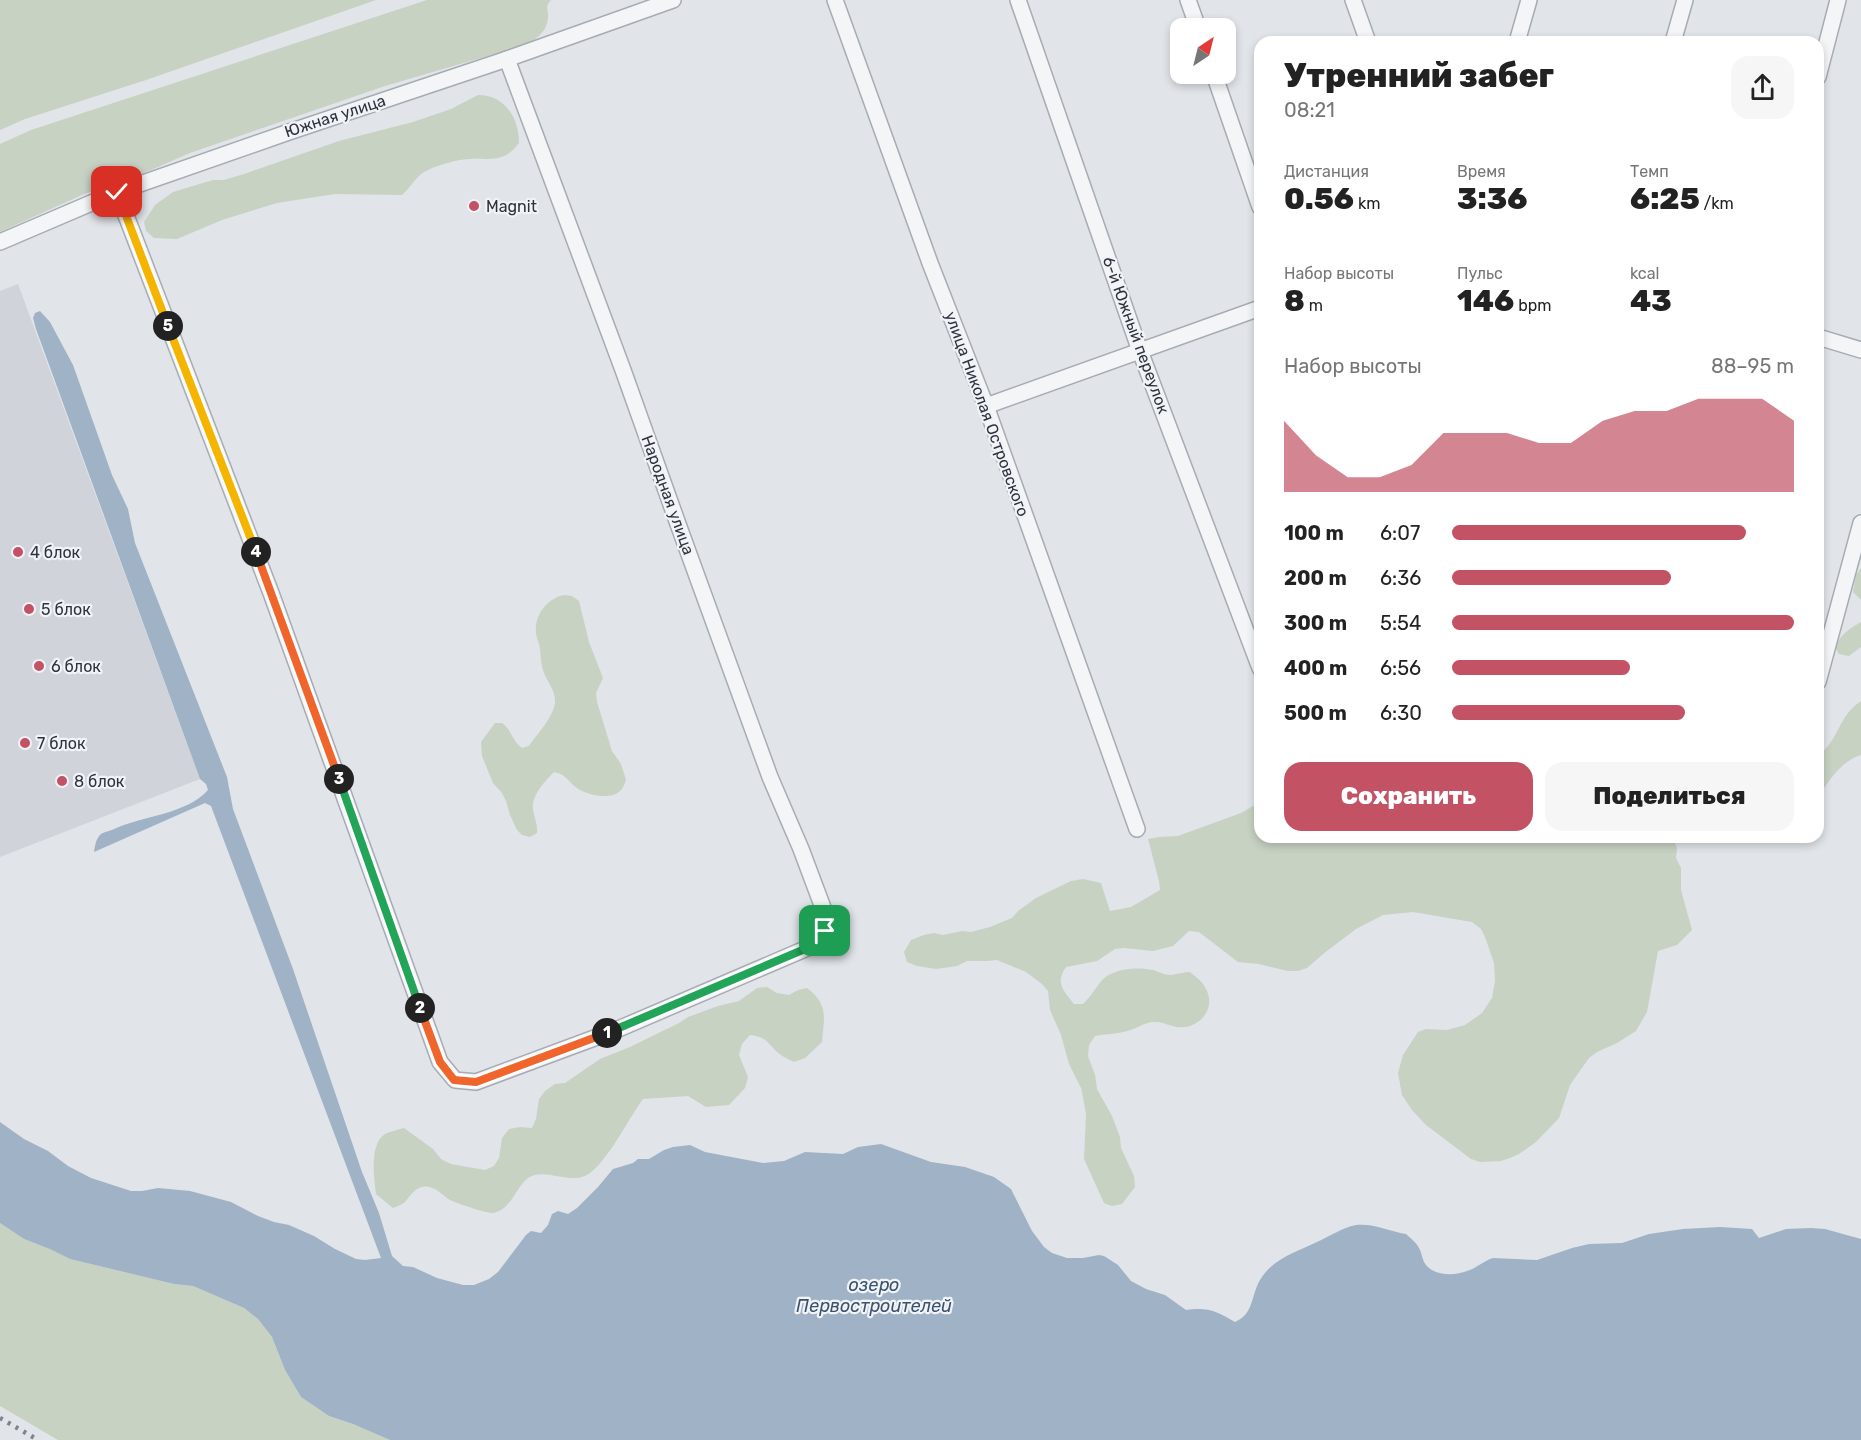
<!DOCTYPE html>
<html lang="ru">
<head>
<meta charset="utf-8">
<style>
  body { margin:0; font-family:Rubik,sans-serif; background:#f6f6f6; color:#222; height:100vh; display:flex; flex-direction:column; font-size:22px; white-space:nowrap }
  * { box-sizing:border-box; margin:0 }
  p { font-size:20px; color:#767676 }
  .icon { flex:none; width:33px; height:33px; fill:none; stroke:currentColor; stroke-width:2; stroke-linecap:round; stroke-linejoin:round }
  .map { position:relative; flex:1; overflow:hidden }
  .details { position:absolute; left:1254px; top:36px; width:570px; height:807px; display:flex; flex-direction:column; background:#fff; border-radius:18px; box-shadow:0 3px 9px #0003 }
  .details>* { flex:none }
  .needle { width:39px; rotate:35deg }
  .tools { position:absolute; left:1170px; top:18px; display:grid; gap:12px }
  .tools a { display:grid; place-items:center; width:66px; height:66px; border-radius:12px; background:#fff; box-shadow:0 3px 9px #0003; font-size:30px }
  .pin { position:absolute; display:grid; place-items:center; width:51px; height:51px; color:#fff; margin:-26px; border-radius:12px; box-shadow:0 3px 9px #0006 }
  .km { position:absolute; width:30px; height:30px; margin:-15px; border-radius:50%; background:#222; color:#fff; font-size:16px; line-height:30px; text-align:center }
  .round { display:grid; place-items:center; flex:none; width:63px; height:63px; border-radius:18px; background:#f6f6f6 }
  .summary { display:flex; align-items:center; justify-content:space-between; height:102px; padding:0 30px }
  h1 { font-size:33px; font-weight:800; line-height:45px }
  .figures { display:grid; grid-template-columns:repeat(3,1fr); gap:9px; height:102px; padding:6px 30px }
  .figures div { display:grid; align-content:center }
  .figures b { font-size:30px; font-weight:800 }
  .figures small { font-size:16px; font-weight:400 }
  .figures p { font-size:16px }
  .chart { height:168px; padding:12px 30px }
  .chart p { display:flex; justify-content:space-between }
  .chart svg { width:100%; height:108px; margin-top:6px; fill:#c25264; opacity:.7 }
  .action { display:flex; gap:12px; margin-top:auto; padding:12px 30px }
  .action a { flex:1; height:69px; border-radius:18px; background:#c25264; color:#fff; font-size:24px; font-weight:800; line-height:69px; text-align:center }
  .action a+a { background:#f6f6f6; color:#222 }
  ul { padding:0 30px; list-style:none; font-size:20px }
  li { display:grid; grid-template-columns:96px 72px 1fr; align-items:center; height:45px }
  li i { height:15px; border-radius:8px; background:#c25264 }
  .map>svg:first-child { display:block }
  .built { fill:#d0d3da }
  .green { fill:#c7d2c3 }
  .water { fill:#a0b2c5 }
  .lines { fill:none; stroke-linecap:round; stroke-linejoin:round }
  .minor-casing { stroke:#a7abb3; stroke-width:18 }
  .minor { stroke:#f4f5f7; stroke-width:15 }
  .rail { stroke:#7c8491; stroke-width:4.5; stroke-dasharray:3 6; stroke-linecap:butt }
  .split-1-casing { stroke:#fff; stroke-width:12 }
  .split-2-casing { stroke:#fff; stroke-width:12 }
  .split-3-casing { stroke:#fff; stroke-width:12 }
  .split-4-casing { stroke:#fff; stroke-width:12 }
  .split-5-casing { stroke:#fff; stroke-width:12 }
  .split-6-casing { stroke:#fff; stroke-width:12 }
  .split-1 { stroke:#22a559; stroke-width:8 }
  .split-2 { stroke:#f0652b; stroke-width:8 }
  .split-3 { stroke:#22a559; stroke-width:8 }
  .split-4 { stroke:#f0652b; stroke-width:8 }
  .split-5 { stroke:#f5b400; stroke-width:8 }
  .split-6 { stroke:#f5b400; stroke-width:8 }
  .poi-dot { fill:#c25264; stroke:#f1f3f6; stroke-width:2 }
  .labels { text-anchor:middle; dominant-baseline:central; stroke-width:4.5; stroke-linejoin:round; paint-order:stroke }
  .street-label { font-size:16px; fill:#2b333f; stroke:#f1f3f6 }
  .poi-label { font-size:16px; fill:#2b333f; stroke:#f1f3f6; text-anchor:start }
  .water-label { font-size:18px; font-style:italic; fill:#39526f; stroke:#f1f3f6 }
</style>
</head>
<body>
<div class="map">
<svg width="1861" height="1440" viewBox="0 0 1861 1440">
  <rect width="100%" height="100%" fill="#e1e4e9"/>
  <polygon class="built" points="18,284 200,779 0,857 0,291"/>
  <g class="green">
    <polygon points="0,0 376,0 146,80 25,119 0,130"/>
    <path d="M427,0h124c-7,7 -2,10 -3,18 -2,16 -13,22 -26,28l-137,40 -195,67 -39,17 -67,24 -84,38v-88l31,-14z"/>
    <path d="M478,95c27,0 41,23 41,48 -15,20 -27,15 -50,16 -13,1 -28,5 -41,11 -11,4 -17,17 -26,25l-67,-1 -58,9 -55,17 -45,19 -23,-1 -8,-7 -2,-9 11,-17 18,-13 40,-12h11l20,-6 95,-33 74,-19 38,-13z"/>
    <polygon points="1861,568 1861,600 1853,592 1856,575"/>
    <path d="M564,595l8,1 7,5 10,41 14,36 -7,15 1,9 15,49 9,13 5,16c-2,5 -3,9 -7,12 -10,8 -32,3 -42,-4 -9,-6 -11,-14 -23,-16 -9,9 -23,24 -21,37 1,9 5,15 4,24l-7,4 -8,-2 -5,-5 -7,-15 -4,-14 -4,-8 -9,-10 -11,-27 -1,-14 14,-19h7c10,7 10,18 20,25l7,-2c8,-12 24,-28 26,-43 1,-12 -7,-20 -11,-30 -3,-8 -3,-15 -4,-23 0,-6 -4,-12 -4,-18 -2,-17 12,-34 28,-37z"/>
    <path d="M1861,622v25l-12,9 -10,-2 -4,-7c6,-13 14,-18 26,-25z"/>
    <path d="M1861,701v54c-20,6 -32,26 -43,42v-41c22,-17 20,-40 43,-55z"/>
    <path d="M1260,802v35h365l5,3 8,-3h34l5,11 -1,10 5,10v22l11,40 -15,15 -19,6 -11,61 -11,19 -19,12 -20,9 -8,6 -19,27 -11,33 -23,24 -17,12 -9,4 -9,3 -21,1 -9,-3 -45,-34 -14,-15 -10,-15 -4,-22 5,-18 15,-23 8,-3 21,1 18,-5 17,-12 10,-15 3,-17 -1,-18 -9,-26 -4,-8 -9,-7 -59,-10 -30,3 -27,14 -33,25 -16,14 -9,3h-10l-29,-7 -21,-2 -39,-30 -10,-1 -16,15 -20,5 -29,-3 -9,1 -18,12 -31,6c-11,16 -3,23 8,37h9c9,-8 16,-23 24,-28 12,-8 33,-9 46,-6 7,2 11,5 18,5 7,-1 13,-3 19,-3 6,5 13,10 16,17 9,17 -2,35 -21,38 -11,2 -21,-6 -31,-5 -10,0 -17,7 -27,9 -10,3 -21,3 -32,5l-6,9 -1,11 7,19 2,14 15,27 8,21 1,11 13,28 1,11 -13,17 -10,2 -8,-3 -20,-44 2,-45 -3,-17 -2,-9 -12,-24 -8,-29 -11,-25 -2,-19 -6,-7 -16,-12 -29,-12 -10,1h-20l-10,5 -21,3 -19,-3 -10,-4 -3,-10 7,-12 13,-5 10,-2 9,2 19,-4 9,1 19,-5 22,-9 6,-7 18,-13 35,-17 12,-2 18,4 9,28 21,-4 29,-17 -1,-9 -11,-42 11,-2 19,-1 63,-23z"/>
    <path d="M767,987l10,6 12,2 9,-5 9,-2c22,17 17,29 15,54l-17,16 -11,4c-6,-3 -13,-6 -18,-11 -10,-10 -10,-14 -26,-16l-8,9 -3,11 9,22 -3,11 -16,17 -23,2 -18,-11 -45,3c-14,18 -40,73 -61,78 -17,5 -39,-9 -54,1 -12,9 -17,32 -35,35 -5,1 -37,-10 -43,-13 -8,-5 -17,-16 -28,-13 -8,2 -12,9 -17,15 -3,3 -8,4 -12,6l-17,-14c-2,-16 -7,-50 9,-60 6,-3 13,-4 19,-6l29,21 8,10 10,5 34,6 9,-4 5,-8 3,-20 7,-9 11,-2 12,1 4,-9 3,-20 6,-8 10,-7 10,-1 35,-24 30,-12 49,-24 9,-6 30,-11 21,-5 18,-13z"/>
    <polygon points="0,1223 24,1239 51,1249 70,1259 174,1284 193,1286 244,1308 258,1319 272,1337 285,1370 301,1397 329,1416 353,1424 390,1440 58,1440 0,1406"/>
  </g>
  <path class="water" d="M40,311l10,11 23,43 39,110 16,34 7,34 92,234 6,32 60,160 69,203 17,41 13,43 11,10 10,1 24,11 26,7h11l15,-6 9,-7 28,-37 5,-4 10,2 7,-8 4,-11 6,-3 10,3 9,-6 21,-21 15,-18 20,-6 5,-4h11l15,-9 9,-3 17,-2 15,7 58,11 21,-2 21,-9 38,2 15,-7 23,-3 50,18 34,5 29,10 17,12 21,42 12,16 8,6 15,5h16l16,-3 5,1 14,9 13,16 15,8 19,6 21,15c22,-3 30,1 49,12 19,-8 16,-27 25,-42 13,-22 37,-28 57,-38 13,-6 25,-14 39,-17 17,-2 33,6 50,9 4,4 10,8 13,14 3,5 3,12 7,17 9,11 29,11 41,6 10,-3 16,-10 26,-13l44,2 35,-12 17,-4 33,-1 27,-9 34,-5 37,-2 32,2 7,9 27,-9 25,-1 14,1 36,10v201h-1471l-37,-16 -24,-8 -28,-19 -16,-27 -13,-33 -14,-18 -14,-11 -51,-22 -19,-2 -104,-25 -20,-10 -26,-10 -24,-16v-101l24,17 24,12 20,15 23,12 40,13h11l16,-3 11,1 21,2 41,11 27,14 16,6 15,3 25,11 21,13 21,10 9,1 16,-2 -170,-452 -6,-3 -111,49c1,-6 2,-14 7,-18 3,-2 9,-3 13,-5 28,-13 73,-15 94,-39l-2,-6 -6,-5 -164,-450 -3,-11 2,-5z"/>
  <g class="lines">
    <defs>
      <g id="minor">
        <polyline points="835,0 930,263 986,406 1137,829"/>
        <polyline points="1018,0 1140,351 1260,668"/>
        <polyline points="1188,0 1198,28"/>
        <polyline points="1353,0 1368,42"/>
        <polyline points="1517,42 1529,0"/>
        <polyline points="1673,42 1685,0"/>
        <polyline points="1214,74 1260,207"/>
        <polyline points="1818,77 1838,0"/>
        <polyline points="117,192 271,593 440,1062 455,1080 476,1082 616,1030 812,946 825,931 825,913 801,849 770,777 678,524 623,370 507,59"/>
        <polyline points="0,242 117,192 289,132 507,59 673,0"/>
        <polyline points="1818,337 1861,350"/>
        <polyline points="986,406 1260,308"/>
        <polyline points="1818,682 1861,523"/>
      </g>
    </defs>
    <use href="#minor" class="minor-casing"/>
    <use href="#minor" class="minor"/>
    <polyline class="rail" points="0,1418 38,1440"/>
  </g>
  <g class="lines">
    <defs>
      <polyline id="split-1" points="607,1033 812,946 825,931"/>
      <polyline id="split-2" points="420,1008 440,1062 454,1080 476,1082 607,1033"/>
      <polyline id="split-3" points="339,779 420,1008"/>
      <polyline id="split-4" points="256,552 339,779"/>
      <polyline id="split-5" points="168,326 256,552"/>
      <polyline id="split-6" points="117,192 168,326"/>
    </defs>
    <use href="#split-1" class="split-1-casing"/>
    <use href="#split-2" class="split-2-casing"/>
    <use href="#split-3" class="split-3-casing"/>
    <use href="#split-4" class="split-4-casing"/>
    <use href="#split-5" class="split-5-casing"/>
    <use href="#split-6" class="split-6-casing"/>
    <use href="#split-1" class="split-1"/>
    <use href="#split-2" class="split-2"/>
    <use href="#split-3" class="split-3"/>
    <use href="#split-4" class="split-4"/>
    <use href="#split-5" class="split-5"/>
    <use href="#split-6" class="split-6"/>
  </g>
  <g class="poi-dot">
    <circle cx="474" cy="206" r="6"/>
    <circle cx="18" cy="552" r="6"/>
    <circle cx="29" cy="609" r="6"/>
    <circle cx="39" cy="666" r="6"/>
    <circle cx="25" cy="743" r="6"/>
    <circle cx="62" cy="781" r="6"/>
  </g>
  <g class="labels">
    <g class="street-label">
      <text transform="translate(335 116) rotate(-18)">Южная улица</text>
      <text transform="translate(1136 335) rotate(70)">6-й Южный переулок</text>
      <text transform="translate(987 414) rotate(70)">улица Николая Островского</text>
      <text transform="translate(668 495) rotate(70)">Народная улица</text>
    </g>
    <g class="poi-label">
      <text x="486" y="206">Magnit</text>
      <text x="30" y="552">4 блок</text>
      <text x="41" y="609">5 блок</text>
      <text x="51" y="666">6 блок</text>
      <text x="37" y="743">7 блок</text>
      <text x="74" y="781">8 блок</text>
    </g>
    <g class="water-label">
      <text x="874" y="1285">озеро<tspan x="874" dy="21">Первостроителей</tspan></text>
    </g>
  </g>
</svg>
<div class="tools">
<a><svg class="needle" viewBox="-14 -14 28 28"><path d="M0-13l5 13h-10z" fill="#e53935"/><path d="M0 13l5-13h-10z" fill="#767676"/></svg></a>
</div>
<div class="pin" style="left:825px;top:931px;background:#1e9e55"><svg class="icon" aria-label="arrive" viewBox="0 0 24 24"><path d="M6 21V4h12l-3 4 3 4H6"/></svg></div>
<div class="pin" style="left:117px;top:192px;background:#d93025"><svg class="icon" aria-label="check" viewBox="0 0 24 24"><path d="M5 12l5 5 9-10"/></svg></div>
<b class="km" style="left:607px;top:1033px">1</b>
<b class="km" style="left:420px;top:1008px">2</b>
<b class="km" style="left:339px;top:779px">3</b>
<b class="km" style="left:256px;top:552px">4</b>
<b class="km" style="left:168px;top:326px">5</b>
<section class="details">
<div class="summary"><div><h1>Утренний забег</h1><p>08:21</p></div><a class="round"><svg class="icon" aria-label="share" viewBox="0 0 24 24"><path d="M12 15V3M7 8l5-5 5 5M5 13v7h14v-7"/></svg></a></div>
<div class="figures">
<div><p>Дистанция</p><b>0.56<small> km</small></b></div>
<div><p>Время</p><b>3:36</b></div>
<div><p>Темп</p><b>6:25<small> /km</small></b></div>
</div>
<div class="figures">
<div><p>Набор высоты</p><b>8<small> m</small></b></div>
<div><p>Пульс</p><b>146<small> bpm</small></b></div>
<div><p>kcal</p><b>43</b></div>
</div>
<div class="chart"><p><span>Набор высоты</span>88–95 m</p>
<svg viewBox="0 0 160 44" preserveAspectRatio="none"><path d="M0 44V15L10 29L20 38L30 38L40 33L50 20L60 20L70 20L80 24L90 24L100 15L110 11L120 11L130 6L140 6L150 6L160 15V44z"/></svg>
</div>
<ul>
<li><b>100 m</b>6:07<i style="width:86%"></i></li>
<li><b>200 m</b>6:36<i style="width:64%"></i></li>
<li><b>300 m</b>5:54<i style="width:100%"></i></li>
<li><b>400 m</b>6:56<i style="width:52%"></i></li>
<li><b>500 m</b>6:30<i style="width:68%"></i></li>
</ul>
<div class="action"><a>Сохранить</a><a>Поделиться</a></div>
</section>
</div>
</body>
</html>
